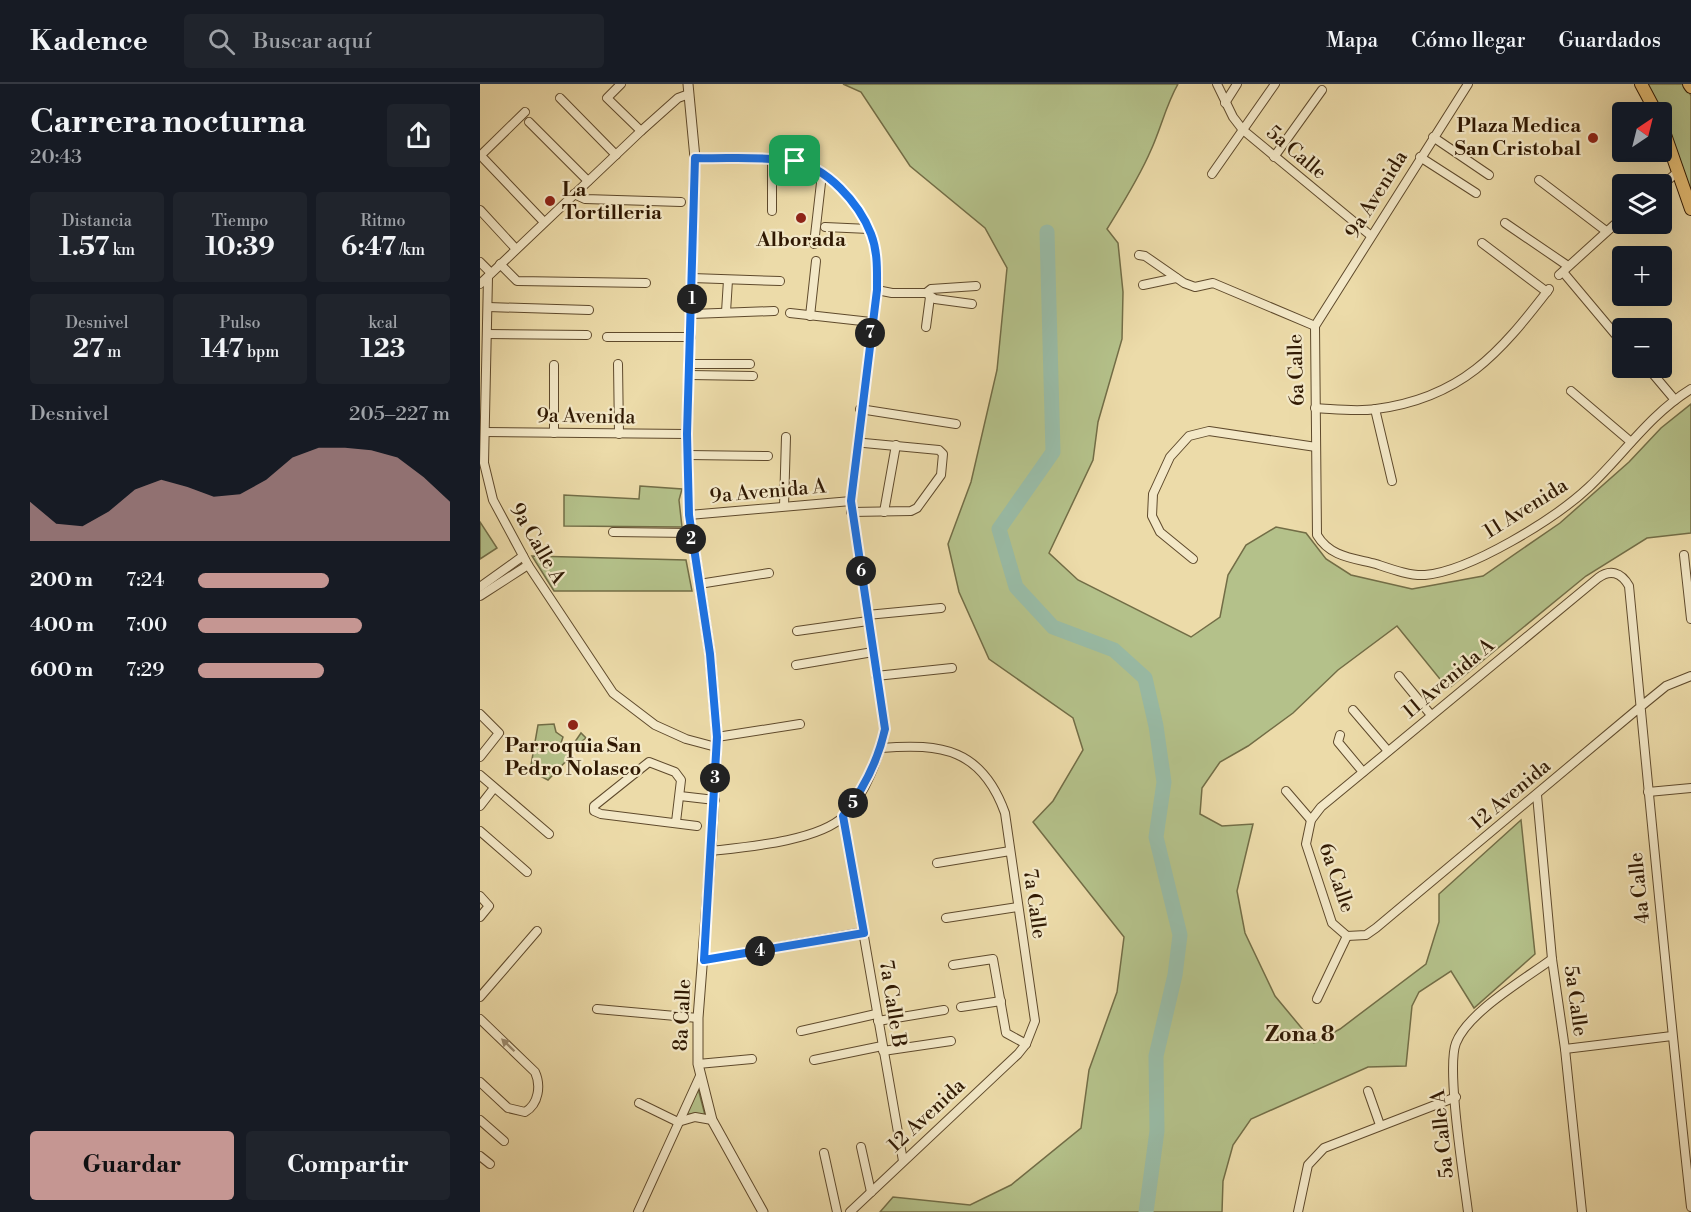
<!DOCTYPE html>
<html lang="es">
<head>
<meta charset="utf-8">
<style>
  body { margin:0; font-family:"Libre Bodoni",serif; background:#20242c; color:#f1f3f6; height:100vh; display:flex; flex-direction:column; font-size:22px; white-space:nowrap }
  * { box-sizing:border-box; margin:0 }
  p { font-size:20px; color:#9ea1a6 }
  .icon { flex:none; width:33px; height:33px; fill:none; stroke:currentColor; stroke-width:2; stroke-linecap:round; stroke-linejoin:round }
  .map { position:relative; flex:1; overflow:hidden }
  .drawer { display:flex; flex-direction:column; background:#171b24; width:480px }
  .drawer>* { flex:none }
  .needle { width:39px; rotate:35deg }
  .tools { position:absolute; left:1132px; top:18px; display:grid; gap:12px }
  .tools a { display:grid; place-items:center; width:60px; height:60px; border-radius:6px; background:#171b24; box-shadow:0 6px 24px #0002; font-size:30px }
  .pin { position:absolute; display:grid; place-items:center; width:51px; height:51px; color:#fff; margin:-26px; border-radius:12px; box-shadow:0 3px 9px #0006 }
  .km { position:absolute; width:30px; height:30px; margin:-15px; border-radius:50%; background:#222; color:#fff; font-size:16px; line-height:30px; text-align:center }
  .round { display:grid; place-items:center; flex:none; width:63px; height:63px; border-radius:6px; background:#20242c }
  .headline { display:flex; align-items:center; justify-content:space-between; height:102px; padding:0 30px }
  h1 { font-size:33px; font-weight:700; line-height:45px }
  .metrics { display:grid; grid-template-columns:repeat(3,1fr); gap:9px; height:102px; padding:6px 30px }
  .metrics div { display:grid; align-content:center; border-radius:6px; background:#20242c; text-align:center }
  .metrics b { font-size:26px; font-weight:700 }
  .metrics small { font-size:16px; font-weight:400 }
  .metrics p { font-size:16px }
  .chart { height:168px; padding:12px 30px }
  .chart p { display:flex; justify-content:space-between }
  .chart svg { width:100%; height:108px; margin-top:6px; fill:#c59692; opacity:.7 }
  .action { display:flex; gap:12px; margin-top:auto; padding:12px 30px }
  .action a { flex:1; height:69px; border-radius:6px; background:#c59692; color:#111; font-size:24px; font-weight:700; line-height:69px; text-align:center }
  .action a+a { background:#20242c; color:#f1f3f6 }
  ul { padding:0 30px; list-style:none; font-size:20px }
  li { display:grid; grid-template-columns:96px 72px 1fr; align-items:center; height:45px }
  li i { height:15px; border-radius:8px; background:#c59692 }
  header { display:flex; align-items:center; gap:36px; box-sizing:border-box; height:84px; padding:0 30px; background:#171b24; border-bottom:2px solid #363941 }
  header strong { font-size:28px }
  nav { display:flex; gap:33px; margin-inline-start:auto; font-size:21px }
  .search { width:420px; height:54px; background:#20242c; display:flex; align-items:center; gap:15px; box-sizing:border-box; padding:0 21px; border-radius:6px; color:#9ea1a6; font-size:22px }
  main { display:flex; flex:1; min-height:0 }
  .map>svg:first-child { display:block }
  .green { fill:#b4c18a; stroke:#726d46; stroke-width:1.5 }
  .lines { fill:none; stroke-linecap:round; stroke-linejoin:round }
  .river { stroke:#99bba6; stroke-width:15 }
  .minor-casing { stroke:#5f4a2c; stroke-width:10 }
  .tertiary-casing { stroke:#5f4a2c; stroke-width:11 }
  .primary-casing { stroke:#301903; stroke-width:14 }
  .minor { stroke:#f3e8c7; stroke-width:8 }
  .tertiary { stroke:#f3e8c7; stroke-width:9 }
  .primary { stroke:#e6be74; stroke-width:12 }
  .oneway { fill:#9b8b6f }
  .route-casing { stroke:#fff; stroke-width:12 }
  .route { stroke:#1a73e8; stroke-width:8 }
  .poi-dot { fill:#8f2418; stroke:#f3e8c7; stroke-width:2 }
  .labels { text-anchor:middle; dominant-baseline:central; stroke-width:4.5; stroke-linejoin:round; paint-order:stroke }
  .poi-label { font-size:20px; font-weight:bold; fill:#301903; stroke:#f3e8c7 }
  .street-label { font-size:20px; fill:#301903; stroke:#f3e8c7 }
  .quarter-label { font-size:22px; font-weight:bold; fill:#301903; stroke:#f3e8c7 }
</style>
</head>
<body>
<header>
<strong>Kadence</strong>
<div class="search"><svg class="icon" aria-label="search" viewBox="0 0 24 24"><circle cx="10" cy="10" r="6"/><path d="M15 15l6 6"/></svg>Buscar aquí</div>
<nav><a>Mapa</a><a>Cómo llegar</a><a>Guardados</a></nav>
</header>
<main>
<section class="drawer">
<div class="headline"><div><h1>Carrera nocturna</h1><p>20:43</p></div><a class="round"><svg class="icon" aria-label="share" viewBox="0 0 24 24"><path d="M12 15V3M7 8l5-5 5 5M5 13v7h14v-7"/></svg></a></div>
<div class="metrics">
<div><p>Distancia</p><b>1.57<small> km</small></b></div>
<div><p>Tiempo</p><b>10:39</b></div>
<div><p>Ritmo</p><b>6:47<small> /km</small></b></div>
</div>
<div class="metrics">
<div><p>Desnivel</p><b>27<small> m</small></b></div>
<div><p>Pulso</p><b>147<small> bpm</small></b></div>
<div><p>kcal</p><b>123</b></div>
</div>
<div class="chart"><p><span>Desnivel</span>205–227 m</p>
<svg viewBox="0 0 160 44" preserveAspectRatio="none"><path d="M0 44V28L10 37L20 38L30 32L40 23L50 19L60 22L70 26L80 25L90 19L100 10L110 6L120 6L130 7L140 10L150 18L160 28V44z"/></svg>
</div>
<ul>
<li><b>200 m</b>7:24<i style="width:52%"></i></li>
<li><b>400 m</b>7:00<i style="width:65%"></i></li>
<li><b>600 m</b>7:29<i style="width:50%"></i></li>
</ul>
<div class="action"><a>Guardar</a><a>Compartir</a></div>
</section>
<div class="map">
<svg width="1211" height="1128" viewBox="0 0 1211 1128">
  <rect width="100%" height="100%" fill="#ecdba9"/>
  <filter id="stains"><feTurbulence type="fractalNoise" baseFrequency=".00333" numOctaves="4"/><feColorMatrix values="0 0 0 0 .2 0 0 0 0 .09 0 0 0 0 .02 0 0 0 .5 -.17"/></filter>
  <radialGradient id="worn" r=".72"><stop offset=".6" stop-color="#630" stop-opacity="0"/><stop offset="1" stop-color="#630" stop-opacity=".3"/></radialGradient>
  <g class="green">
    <path d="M363,0h335c-12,21 -17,44 -27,66 -12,28 -28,53 -44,79l11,14 5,49 -1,47 -24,83 -5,38 -44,93 29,27 113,57 29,-20 8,-42 18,-30 30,-18 30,6 20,26 25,16 61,14 71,-13 77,-53 69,-61 32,-34 30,-24v129l-44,5 -61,38 -138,113 -51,-63 -59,44 -45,43 -45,33 -28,16 -18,26 -2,26 22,12 31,-2 -16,67 8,42 30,63 39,47 26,-14 86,-65 13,-42v-28l82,-74 14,134 -61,54 -23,-37 -32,21 -7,14 -6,60 -38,1 -117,52 -18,26 -10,36 -1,31h-342l13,-15 77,8 41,-20 70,-57 8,-58 28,-78 7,-55 -91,-115 20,-21 30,-51 -10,-32 -84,-59 -30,-67 -11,-48 23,-62 26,-112 10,-102 -22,-40 -75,-62 -49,-74z"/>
    <polygon points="1165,0 1205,0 1211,12 1211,115 1182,28"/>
    <polygon points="160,402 202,405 199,416 202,443 84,442 84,411 159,415"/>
    <polygon points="0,438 17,464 0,475"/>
    <polygon points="52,472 206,476 212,507 74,507"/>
    <polygon points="74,640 76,648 83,653 81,659 90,665 101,649 106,654 89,667 89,674 68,696 58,691 51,681 58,641"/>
    <polygon points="218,1004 225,1031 206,1030"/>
  </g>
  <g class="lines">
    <polyline class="river" points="567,148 573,368 519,445 536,503 573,543 634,566 665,594 676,642 684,698 676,753 700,851 695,891 676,972 677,1047 666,1128"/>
    <defs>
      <g id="minor">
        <polyline points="141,0 127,14 161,47"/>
        <polyline points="737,0 753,33 763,46 890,151"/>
        <polyline points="80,14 136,71"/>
        <polyline points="745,19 757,0"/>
        <polyline points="49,38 108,97"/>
        <polyline points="953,53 1009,91"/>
        <polyline points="0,72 45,28"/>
        <polyline points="794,73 842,6"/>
        <polyline points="940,73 996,109"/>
        <path d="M215,74c32,1 67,-2 98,3 35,6 66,42 78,73 7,18 6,37 6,56l-26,211 34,228c-6,28 -20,66 -41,87 -25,25 -98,31 -133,35"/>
        <polyline points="4,75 64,138"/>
        <polyline points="732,90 795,0"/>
        <polyline points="1059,96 1126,147"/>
        <polyline points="1182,101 1199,87"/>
        <polyline points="94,110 105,115 201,118"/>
        <polyline points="0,126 36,165"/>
        <polyline points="292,127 292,75"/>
        <polyline points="1025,139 1088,182"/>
        <polyline points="345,143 389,145"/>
        <polyline points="1002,159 1067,208"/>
        <polyline points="334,160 342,90"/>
        <polyline points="659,171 665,172 704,199 715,203 733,199 835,242"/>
        <polyline points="0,178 11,189"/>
        <polyline points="20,180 37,197 166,199"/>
        <polyline points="1083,188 1135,250"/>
        <polyline points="1079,191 1143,133"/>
        <polyline points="8,193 4,379 13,416 48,481 133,609 175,641 206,655 236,663"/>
        <polyline points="212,194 300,197"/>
        <polyline points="0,200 161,47 198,14 209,10"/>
        <polyline points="663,201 696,194"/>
        <polyline points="397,206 412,209 446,209 451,205 496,202"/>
        <polyline points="446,209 455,215 492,220"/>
        <polyline points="8,223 109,226"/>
        <polyline points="246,228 248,196"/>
        <polyline points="310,229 391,238"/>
        <polyline points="212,230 294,227"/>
        <polyline points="330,232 336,177"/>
        <path d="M835,242l2,209c13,22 36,23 59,29 15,5 34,12 49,11 45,-4 130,-56 164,-88 35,-33 60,-72 102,-98"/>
        <polyline points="835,242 988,0"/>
        <polyline points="446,243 450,213"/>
        <polyline points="7,250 107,251"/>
        <polyline points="127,253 211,253"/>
        <polyline points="138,280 139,350"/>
        <polyline points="211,280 270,280"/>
        <polyline points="74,281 74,349"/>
        <polyline points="1168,284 1195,316"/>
        <polyline points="210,291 273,292"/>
        <polyline points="1091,307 1151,358"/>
        <path d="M835,324c20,1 41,4 61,1 85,-11 123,-55 173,-120"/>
        <polyline points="380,325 476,340"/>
        <polyline points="895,325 912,397"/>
        <polyline points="5,348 207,350"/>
        <polyline points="208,371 288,372"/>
        <polyline points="304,422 306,353"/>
        <polyline points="371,428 431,427 437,424 461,391 463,370 459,366 384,359"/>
        <polyline points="404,428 416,361"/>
        <polyline points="209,431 371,417"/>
        <polyline points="133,448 210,449"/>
        <polyline points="1204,471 1211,535"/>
        <polyline points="713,475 680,448 672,432 673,410 690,373 709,352 729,347 836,363"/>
        <polyline points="219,500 289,489"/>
        <polyline points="0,503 43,472"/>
        <polyline points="0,512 48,481"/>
        <polyline points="387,531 461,524"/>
        <polyline points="317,547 388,537"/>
        <polyline points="316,581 393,568"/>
        <polyline points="396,592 472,584"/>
        <polyline points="919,592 951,631"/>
        <path d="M1211,592l-25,10 -27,22 -263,220 -10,7 -19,1 -15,-13 -26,-79 5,-24 10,-13 277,-229c12,-9 23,-6 31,8 20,207 39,414 62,621"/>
        <polyline points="873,626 908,667"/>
        <polyline points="0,630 19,649 0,673"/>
        <polyline points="860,651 858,658 883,688"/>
        <polyline points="237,653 320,640"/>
        <polyline points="0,691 69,750"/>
        <polyline points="806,707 831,736"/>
        <polyline points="1168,708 1211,704"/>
        <polyline points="1057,711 1072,875 1085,965 1102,1128"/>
        <polyline points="200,712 235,716"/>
        <polyline points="0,722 14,704"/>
        <polyline points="363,732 423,1077"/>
        <polyline points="196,738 201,696 195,688 169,678 114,722 114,727 121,730 217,742"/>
        <polyline points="0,747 47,788"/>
        <polyline points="457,779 530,767"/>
        <polyline points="0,812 9,822 0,833"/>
        <polyline points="466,834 538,823"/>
        <polyline points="224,876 384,848"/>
        <polyline points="473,881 513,875 526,949 546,960"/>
        <polyline points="0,913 57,847"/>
        <polyline points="837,915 867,852"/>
        <polyline points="481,923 521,917"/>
        <polyline points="117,925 218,934"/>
        <path d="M0,935l55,53c6,13 4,32 -10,40l-17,-4 -28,-26"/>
        <polyline points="398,937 464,926"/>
        <polyline points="321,947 396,930"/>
        <polyline points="1085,965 1192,952"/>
        <polyline points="403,967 471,957"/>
        <polyline points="334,976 402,962"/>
        <polyline points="218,980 272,975"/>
        <polyline points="888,1007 900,1041"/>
        <polyline points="159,1019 198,1038 215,1033 232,1036"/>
        <polyline points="0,1036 24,1057"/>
        <polyline points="381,1063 391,1108"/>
        <polyline points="344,1069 357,1128"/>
        <polyline points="0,1072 10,1080"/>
        <polyline points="158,1128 220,992"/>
        <path d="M370,1128l168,-158 8,-10 9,-23 -30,-208c-23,-64 -63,-70 -124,-65"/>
        <polyline points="818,1128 828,1081 844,1064 976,1013"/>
        <path d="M988,1128c-4,-33 -22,-144 -12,-169 12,-31 69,-64 96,-84"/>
      </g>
      <polyline id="tertiary" points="208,0 215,74 207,350 209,431 230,570 237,653 231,767 218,934 218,980 232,1036 283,1128"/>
      <g id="primary">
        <polyline points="1161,0 1176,28"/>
        <polyline points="1209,0 1211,3"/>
        <polyline points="1182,42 1211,125"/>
      </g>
    </defs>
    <use href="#minor" class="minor-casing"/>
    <use href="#tertiary" class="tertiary-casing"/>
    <use href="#primary" class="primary-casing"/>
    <use href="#minor" class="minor"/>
    <use href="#tertiary" class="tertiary"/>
    <use href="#primary" class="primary"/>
  </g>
  <defs><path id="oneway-solid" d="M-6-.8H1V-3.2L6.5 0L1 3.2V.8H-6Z" transform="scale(1.5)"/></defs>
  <use class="oneway" href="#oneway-solid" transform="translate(28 961) rotate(-136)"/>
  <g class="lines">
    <defs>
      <path id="route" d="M215,74c32,1 66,-2 98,3 34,6 66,42 78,73 7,18 6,37 6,56l-26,211 34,228c-7,32 -22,61 -42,87l21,117 -160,27 13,-223 -7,-83 -21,-139 -2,-81z"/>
    </defs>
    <use href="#route" class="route-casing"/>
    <use href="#route" class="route"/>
  </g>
  <g class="poi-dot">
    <circle cx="1113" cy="54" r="6"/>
    <circle cx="70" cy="117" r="6"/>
    <circle cx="321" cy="134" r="6"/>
    <circle cx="93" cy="641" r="6"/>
  </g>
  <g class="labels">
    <g class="poi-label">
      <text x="1101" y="42" text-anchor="end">Plaza Medica<tspan x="1101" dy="23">San Cristobal</tspan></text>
      <text x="82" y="106" text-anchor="start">La<tspan x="82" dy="23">Tortilleria</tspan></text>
      <text x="321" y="156">Alborada</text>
      <text x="93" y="662">Parroquia San<tspan x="93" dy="23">Pedro Nolasco</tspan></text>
    </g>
    <g class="street-label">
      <text transform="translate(816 69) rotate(40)">5a Calle</text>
      <text transform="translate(897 111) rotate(-58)">9a Avenida</text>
      <text transform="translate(817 286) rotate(-92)">6a Calle</text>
      <text transform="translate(106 333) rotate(1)">9a Avenida</text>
      <text transform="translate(288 408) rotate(-5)">9a Avenida A</text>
      <text transform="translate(1046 425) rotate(-32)">11 Avenida</text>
      <text transform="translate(57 460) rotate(60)">9a Calle A</text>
      <text transform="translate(969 595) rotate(-40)">11 Avenida A</text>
      <text transform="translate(1031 711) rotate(-40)">12 Avenida</text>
      <text transform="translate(856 794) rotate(71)">6a Calle</text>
      <text transform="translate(1160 804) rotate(-96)">4a Calle</text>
      <text transform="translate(554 820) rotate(82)">7a Calle</text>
      <text transform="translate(1095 917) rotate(82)">5a Calle</text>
      <text transform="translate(412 920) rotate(81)">7a Calle B</text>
      <text transform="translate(203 931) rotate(-87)">8a Calle</text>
      <text transform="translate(447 1032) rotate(-43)">12 Avenida</text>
      <text transform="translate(963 1050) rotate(-96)">5a Calle A</text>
    </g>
    <g class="quarter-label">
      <text x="820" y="950">Zona 8</text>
    </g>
  </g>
  <rect width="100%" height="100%" filter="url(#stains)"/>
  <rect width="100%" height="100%" fill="url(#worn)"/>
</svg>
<div class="tools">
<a><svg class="needle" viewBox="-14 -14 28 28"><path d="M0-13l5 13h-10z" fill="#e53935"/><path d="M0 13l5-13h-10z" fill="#9ea1a6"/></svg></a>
<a><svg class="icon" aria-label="layers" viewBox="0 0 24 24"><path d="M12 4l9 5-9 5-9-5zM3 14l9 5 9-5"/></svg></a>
<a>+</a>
<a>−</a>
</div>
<div class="pin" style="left:315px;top:77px;background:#1e9e55"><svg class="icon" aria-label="arrive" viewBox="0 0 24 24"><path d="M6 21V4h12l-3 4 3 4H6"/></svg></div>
<b class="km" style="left:212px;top:215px">1</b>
<b class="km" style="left:211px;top:455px">2</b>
<b class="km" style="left:235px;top:694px">3</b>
<b class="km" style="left:280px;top:867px">4</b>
<b class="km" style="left:373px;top:719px">5</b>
<b class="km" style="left:381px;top:487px">6</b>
<b class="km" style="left:390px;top:249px">7</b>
</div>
</main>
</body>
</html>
